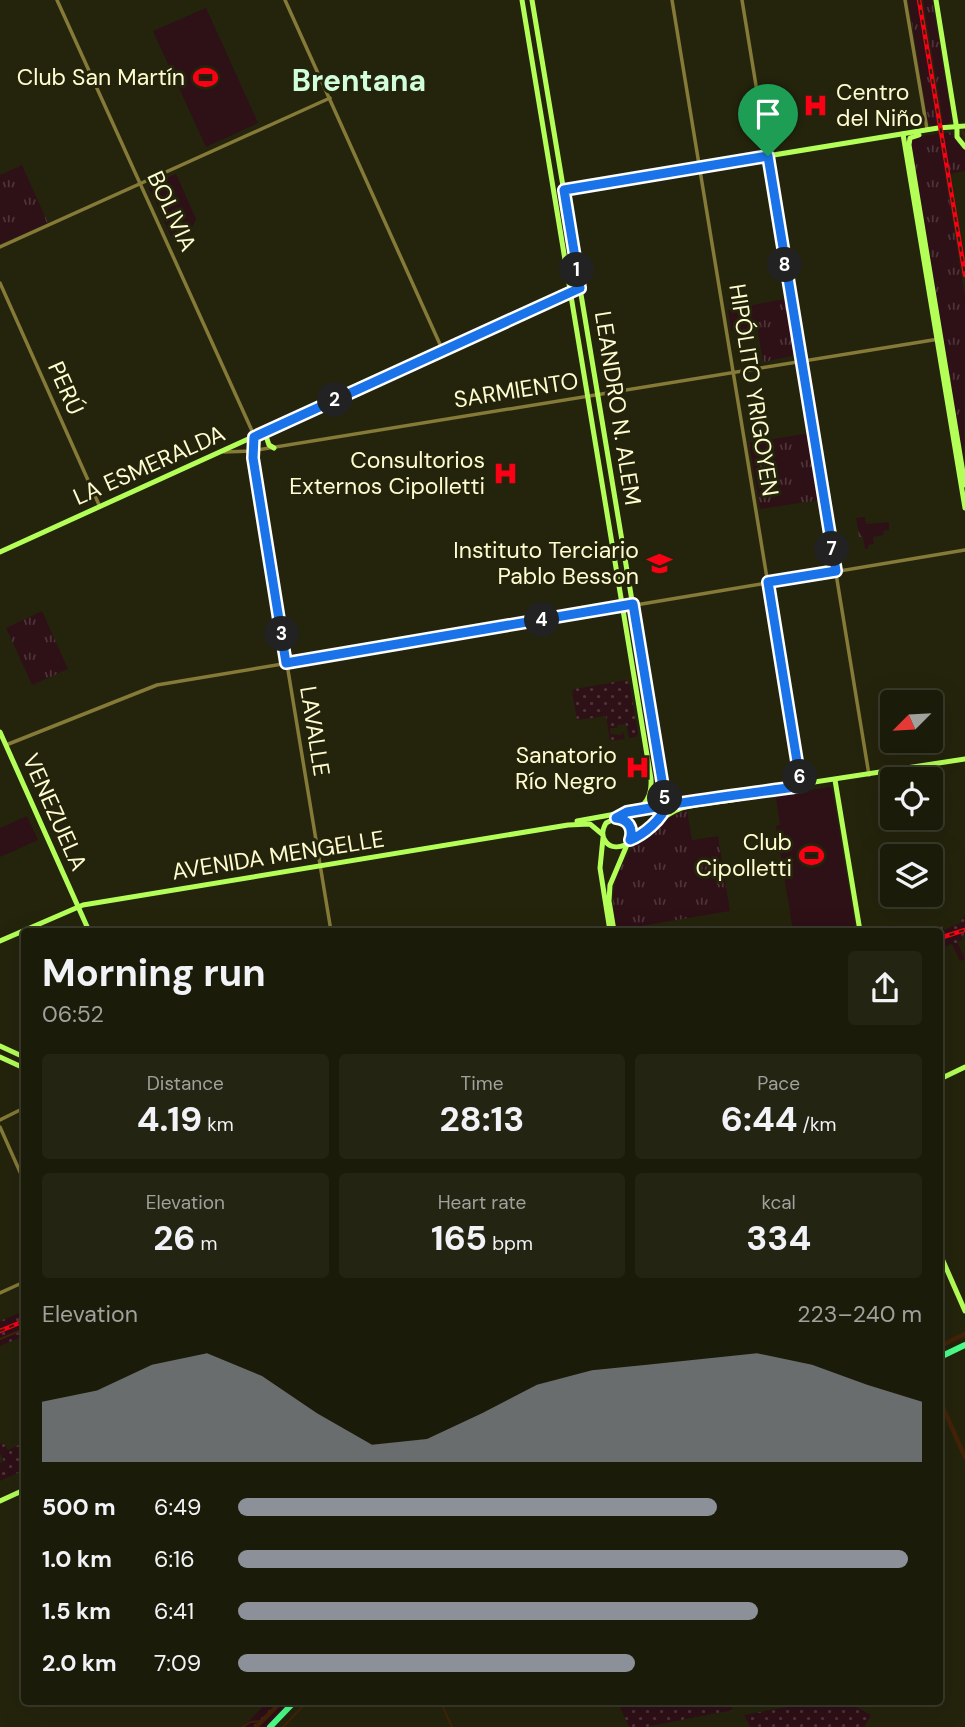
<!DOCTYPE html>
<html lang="en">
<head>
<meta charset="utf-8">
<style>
  body { margin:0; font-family:"DM Sans",sans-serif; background:#242413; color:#f1f3f6; height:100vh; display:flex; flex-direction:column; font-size:26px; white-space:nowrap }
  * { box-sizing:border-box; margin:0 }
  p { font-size:23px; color:#a0a19c }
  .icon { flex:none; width:38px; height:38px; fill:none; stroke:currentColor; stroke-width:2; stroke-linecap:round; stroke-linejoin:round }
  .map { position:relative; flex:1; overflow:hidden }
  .side { position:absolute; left:21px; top:928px; width:922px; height:777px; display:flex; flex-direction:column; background:#1b1b0a; border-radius:7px; box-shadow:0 7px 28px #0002,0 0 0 2px #39392b }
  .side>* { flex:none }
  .needle { width:46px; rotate:246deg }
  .tools { position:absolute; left:880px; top:690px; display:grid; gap:14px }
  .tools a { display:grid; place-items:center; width:63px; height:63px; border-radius:7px; background:#1b1b0a; box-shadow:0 7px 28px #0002,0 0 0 2px #39392b; font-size:35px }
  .pin { position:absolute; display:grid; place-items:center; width:60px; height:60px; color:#fff; margin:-72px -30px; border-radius:50% 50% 50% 0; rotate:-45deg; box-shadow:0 0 7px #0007 }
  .pin .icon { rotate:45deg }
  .km { position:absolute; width:35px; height:35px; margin:-18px; border-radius:50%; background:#222; color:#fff; font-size:19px; line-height:35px; text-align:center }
  .round { display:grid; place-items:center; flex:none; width:74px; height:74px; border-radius:7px; background:#242413 }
  .summary { display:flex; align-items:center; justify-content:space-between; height:119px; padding:0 21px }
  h1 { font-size:38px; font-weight:700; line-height:52px }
  .figures { display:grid; grid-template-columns:repeat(3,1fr); gap:10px; height:119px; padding:7px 21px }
  .figures div { display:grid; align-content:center; border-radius:7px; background:#242413; text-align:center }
  .figures b { font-size:35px; font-weight:700 }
  .figures small { font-size:19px; font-weight:400 }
  .figures p { font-size:19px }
  .chart { height:196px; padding:14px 21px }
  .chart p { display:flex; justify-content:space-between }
  .chart svg { width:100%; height:126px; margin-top:7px; fill:#8c9099; opacity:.7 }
  ul { padding:0 21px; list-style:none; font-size:23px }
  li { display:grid; grid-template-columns:112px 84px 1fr; align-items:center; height:52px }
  li i { height:18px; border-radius:9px; background:#8c9099 }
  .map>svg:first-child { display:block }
  .grass { fill:url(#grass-dots) }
  .forest { fill:url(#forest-firs) }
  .park { fill:url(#park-tufts) }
  .pitch { fill:#2e1017 }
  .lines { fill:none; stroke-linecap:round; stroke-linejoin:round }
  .stream { stroke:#432308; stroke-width:2 }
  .canal { stroke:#432308; stroke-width:4.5 }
  .minor { stroke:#857a37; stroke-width:3.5 }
  .major { stroke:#b4ff57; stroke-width:5 }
  .highway { stroke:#4bff89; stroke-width:6 }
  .rail-casing { stroke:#fb0014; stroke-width:4.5 }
  .rail { stroke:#24240d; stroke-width:2; stroke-dasharray:5; stroke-linecap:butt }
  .route-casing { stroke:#fff; stroke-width:14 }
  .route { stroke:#1a73e8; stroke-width:9 }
  .labels { text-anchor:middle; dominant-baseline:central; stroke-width:6; stroke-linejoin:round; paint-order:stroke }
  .poi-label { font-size:23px; fill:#fffcd0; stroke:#24240d; text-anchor:end }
  .street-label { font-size:23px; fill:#fffcd0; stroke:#24240d }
  .district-label { font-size:30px; font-weight:bold; fill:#d2ffdb; stroke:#24240d }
</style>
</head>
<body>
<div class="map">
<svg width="965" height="1727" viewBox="0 0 965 1727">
  <defs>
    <pattern id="grass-dots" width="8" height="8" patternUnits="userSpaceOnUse" patternTransform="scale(1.75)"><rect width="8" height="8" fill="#2e1017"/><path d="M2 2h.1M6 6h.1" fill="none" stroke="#4d3438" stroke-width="1.8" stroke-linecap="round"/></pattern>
    <pattern id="forest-firs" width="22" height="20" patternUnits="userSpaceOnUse" patternTransform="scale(1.75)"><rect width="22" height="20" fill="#2e1017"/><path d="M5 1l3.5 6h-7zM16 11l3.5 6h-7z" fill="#4d3438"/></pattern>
    <pattern id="park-tufts" width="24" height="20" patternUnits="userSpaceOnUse" patternTransform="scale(1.75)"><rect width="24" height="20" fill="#2e1017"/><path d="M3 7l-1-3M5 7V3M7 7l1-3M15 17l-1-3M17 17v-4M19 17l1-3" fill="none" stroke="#4d3438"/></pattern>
  </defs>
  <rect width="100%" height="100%" fill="#24240d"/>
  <g class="grass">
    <polygon points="626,680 629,682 638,734 636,737 629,738 626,724 617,725 617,728 610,728 610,734 622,735 623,731 625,739 610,741 606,716 577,720 572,691 574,689"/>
    <polygon points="965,914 965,935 961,936 963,940 957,942 965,959 960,961 952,944 940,949 940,931 931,931 943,926 944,930 960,923"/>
    <polygon points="24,1311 24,1336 0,1346 0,1321"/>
    <polygon points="4,1443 8,1450 21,1444 24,1452 24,1470 0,1481 0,1463 4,1461 0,1453 0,1444"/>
    <polygon points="269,1701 291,1701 265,1727 242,1727"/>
    <polygon points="617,1701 729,1701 733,1710 646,1727 629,1727"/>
    <polygon points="818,1701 846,1701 871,1715 864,1727 750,1727 744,1715"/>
  </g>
  <polygon class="forest" points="865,517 866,524 889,522 889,530 883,531 884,535 873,537 874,544 868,545 868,549 865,549 863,537 859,537 856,518"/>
  <g class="park">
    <polygon points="908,0 917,0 938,122 943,121 923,0 932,0 952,119 949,124 933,127 928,122"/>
    <polygon points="952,132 958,144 965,148 965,171 945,175 965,296 964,467 911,142 914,137"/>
    <polygon points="22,165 48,223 0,244 0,175"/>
    <polygon points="783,299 785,301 794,353 792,356 763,362 757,327 731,331 728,310"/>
    <polygon points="809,433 820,500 760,509 749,443"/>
    <polygon points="42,611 68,669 32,685 6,628"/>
    <path d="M687,810l5,30 26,-4 12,75 -112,19c-18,-55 18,-101 69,-120z"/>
  </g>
  <g class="pitch">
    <polygon points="206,8 258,123 206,147 153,31"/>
    <polygon points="176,174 196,219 193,226 171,236 149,188 151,185"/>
    <polygon points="830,787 832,789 856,931 793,931 776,826 780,825 776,798 777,796"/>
    <polygon points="27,816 38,840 0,857 0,828"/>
  </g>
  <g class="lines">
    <g class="stream">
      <polyline points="962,131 965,136"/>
      <polyline points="0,1339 24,1329"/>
      <polyline points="440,1701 452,1727"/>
      <polyline points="243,1727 250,1722 262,1721"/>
      <polyline points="283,1727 304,1705"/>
    </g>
    <g class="canal">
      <polyline points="940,1346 965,1334"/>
      <polyline points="940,1401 965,1457"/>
      <polyline points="256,1727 282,1701"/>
    </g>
    <g class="minor">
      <polyline points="57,0 253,433 253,458 331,931"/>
      <polyline points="285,0 443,351"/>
      <polyline points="672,0 801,785"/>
      <polyline points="742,0 869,775"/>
      <polyline points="905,0 927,129"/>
      <polyline points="0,247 330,98"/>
      <polyline points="0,283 100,507"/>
      <polyline points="224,452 251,451 939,339"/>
      <polyline points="6,745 157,685 965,550"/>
      <polyline points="0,1120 24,1108"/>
      <polyline points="0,1127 24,1181"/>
      <polyline points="0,1293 24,1282"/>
    </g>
    <g class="major">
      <path d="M522,0l129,779c1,15 -4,26 -17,32"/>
      <polyline points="532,0 666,805 659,819"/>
      <polyline points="936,0 957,130 957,137 965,147"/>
      <polyline points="903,134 965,508"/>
      <polyline points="919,135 910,138 909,145 965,485"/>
      <polyline points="560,190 938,128 965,126"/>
      <polyline points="268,432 266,436 269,445 274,448"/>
      <polyline points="0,552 571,292"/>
      <polyline points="0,732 89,931"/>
      <polyline points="835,780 860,931"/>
      <path d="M618,817l-12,6c-9,15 3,29 19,22"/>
      <polyline points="577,821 671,804 965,759"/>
      <polyline points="603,838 600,868 610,931"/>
      <path d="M630,840c18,-7 31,-25 52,-32 25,-8 54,-5 77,-15"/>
      <polyline points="614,931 609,901 610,885 632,833 627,822 616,818"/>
      <polyline points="0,941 83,905 568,825 590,824 602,834"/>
      <polyline points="0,1046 24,1057"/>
      <polyline points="0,1057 24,1068"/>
      <polyline points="940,1079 965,1067"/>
      <polyline points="940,1254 965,1311"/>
      <polyline points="0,1501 24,1490"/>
    </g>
    <g class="highway">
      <polyline points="940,1357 965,1345"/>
      <polyline points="270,1727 295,1701"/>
    </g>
    <defs>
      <g id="rail">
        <polyline points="919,0 965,275"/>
        <polyline points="940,938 965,930"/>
        <polyline points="0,1331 24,1321"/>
      </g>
    </defs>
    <use href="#rail" class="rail-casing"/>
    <use href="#rail" class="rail"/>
  </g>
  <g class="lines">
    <defs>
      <path id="route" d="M768,156l-204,34 16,98 -326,149 -1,21 33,205 347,-59 33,201c-3,14 -23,30 -36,35 4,-12 -2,-21 -14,-22l11,-6 35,-6c46,-8 93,-13 139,-20l-33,-204 68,-11 -68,-415"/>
    </defs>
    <use href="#route" class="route-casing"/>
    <use href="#route" class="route"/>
  </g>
  <defs>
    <symbol id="stadium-bare" viewBox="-9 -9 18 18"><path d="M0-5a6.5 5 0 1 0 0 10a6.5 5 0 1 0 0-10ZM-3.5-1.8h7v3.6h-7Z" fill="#fb0014" stroke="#24240d" stroke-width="2.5" paint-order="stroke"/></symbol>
    <symbol id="hospital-bare" viewBox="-9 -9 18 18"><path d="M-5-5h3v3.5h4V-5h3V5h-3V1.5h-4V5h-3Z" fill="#fb0014" stroke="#24240d" stroke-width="2.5" paint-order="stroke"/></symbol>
    <symbol id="university-bare" viewBox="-9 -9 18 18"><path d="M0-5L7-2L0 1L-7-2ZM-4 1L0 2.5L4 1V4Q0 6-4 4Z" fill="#fb0014" stroke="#24240d" stroke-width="2.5" paint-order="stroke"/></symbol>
  </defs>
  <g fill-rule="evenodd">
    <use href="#stadium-bare" x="188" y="60" width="35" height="35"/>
    <use href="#hospital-bare" x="798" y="88" width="35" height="35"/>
    <use href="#hospital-bare" x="488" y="456" width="35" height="35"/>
    <use href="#university-bare" x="642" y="546" width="35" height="35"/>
    <use href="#hospital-bare" x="620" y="750" width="35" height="35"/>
    <use href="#stadium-bare" x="794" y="838" width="35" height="35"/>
  </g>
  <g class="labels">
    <g class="poi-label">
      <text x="185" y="77">Club San Martín</text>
      <text x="836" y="92" text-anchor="start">Centro<tspan x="836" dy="26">del Niño</tspan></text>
      <text x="485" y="460">Consultorios<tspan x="485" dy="26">Externos Cipolletti</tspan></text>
      <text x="639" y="550">Instituto Terciario<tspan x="639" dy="26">Pablo Besson</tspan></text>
      <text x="617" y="755">Sanatorio<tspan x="617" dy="26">Río Negro</tspan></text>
      <text x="792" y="842">Club<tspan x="792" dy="26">Cipolletti</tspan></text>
    </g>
    <g class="street-label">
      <text transform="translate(172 211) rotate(65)">BOLIVIA</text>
      <text transform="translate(66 388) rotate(66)">PERÚ</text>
      <text transform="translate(516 390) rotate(-9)">SARMIENTO</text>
      <text transform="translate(754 390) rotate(81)">HIPÓLITO YRIGOYEN</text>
      <text transform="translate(618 408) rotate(81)">LEANDRO N. ALEM</text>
      <text transform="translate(149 465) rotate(-24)">LA ESMERALDA</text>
      <text transform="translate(315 731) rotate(81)">LAVALLE</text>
      <text transform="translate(55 812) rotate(66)">VENEZUELA</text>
      <text transform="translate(278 855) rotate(-9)">AVENIDA MENGELLE</text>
    </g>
    <g class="district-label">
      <text x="359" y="80">Brentana</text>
    </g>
  </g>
</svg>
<div class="tools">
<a><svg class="needle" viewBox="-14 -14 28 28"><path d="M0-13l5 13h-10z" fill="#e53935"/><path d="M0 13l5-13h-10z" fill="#a0a19c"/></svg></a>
<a><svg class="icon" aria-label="locate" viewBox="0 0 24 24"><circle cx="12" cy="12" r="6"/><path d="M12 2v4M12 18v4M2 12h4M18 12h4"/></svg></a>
<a><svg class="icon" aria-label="layers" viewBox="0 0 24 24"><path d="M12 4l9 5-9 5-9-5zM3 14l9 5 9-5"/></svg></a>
</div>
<div class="pin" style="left:768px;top:156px;background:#1e9e55"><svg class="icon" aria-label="arrive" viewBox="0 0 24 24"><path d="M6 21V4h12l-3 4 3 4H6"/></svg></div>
<b class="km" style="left:577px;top:270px">1</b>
<b class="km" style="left:335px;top:400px">2</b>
<b class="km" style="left:282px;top:634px">3</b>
<b class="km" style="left:542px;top:620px">4</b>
<b class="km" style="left:665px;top:798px">5</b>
<b class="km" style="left:800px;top:777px">6</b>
<b class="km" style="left:832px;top:549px">7</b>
<b class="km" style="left:785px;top:265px">8</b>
<section class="side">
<div class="summary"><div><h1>Morning run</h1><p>06:52</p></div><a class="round"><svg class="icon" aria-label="share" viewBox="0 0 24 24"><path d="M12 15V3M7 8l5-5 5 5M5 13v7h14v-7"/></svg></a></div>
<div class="figures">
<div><p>Distance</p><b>4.19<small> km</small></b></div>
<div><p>Time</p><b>28:13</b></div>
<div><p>Pace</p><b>6:44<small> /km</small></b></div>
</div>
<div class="figures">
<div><p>Elevation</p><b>26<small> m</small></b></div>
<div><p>Heart rate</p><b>165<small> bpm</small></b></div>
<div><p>kcal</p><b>334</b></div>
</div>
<div class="chart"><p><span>Elevation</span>223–240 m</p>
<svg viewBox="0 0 160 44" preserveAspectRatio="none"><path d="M0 44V23L10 19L20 10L30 6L40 14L50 27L60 38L70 36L80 27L90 17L100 12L110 10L120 8L130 6L140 10L150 17L160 23V44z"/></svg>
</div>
<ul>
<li><b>500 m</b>6:49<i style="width:70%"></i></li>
<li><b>1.0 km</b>6:16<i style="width:98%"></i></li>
<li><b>1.5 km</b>6:41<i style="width:76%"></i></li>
<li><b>2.0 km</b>7:09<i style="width:58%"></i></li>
</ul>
</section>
</div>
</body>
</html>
